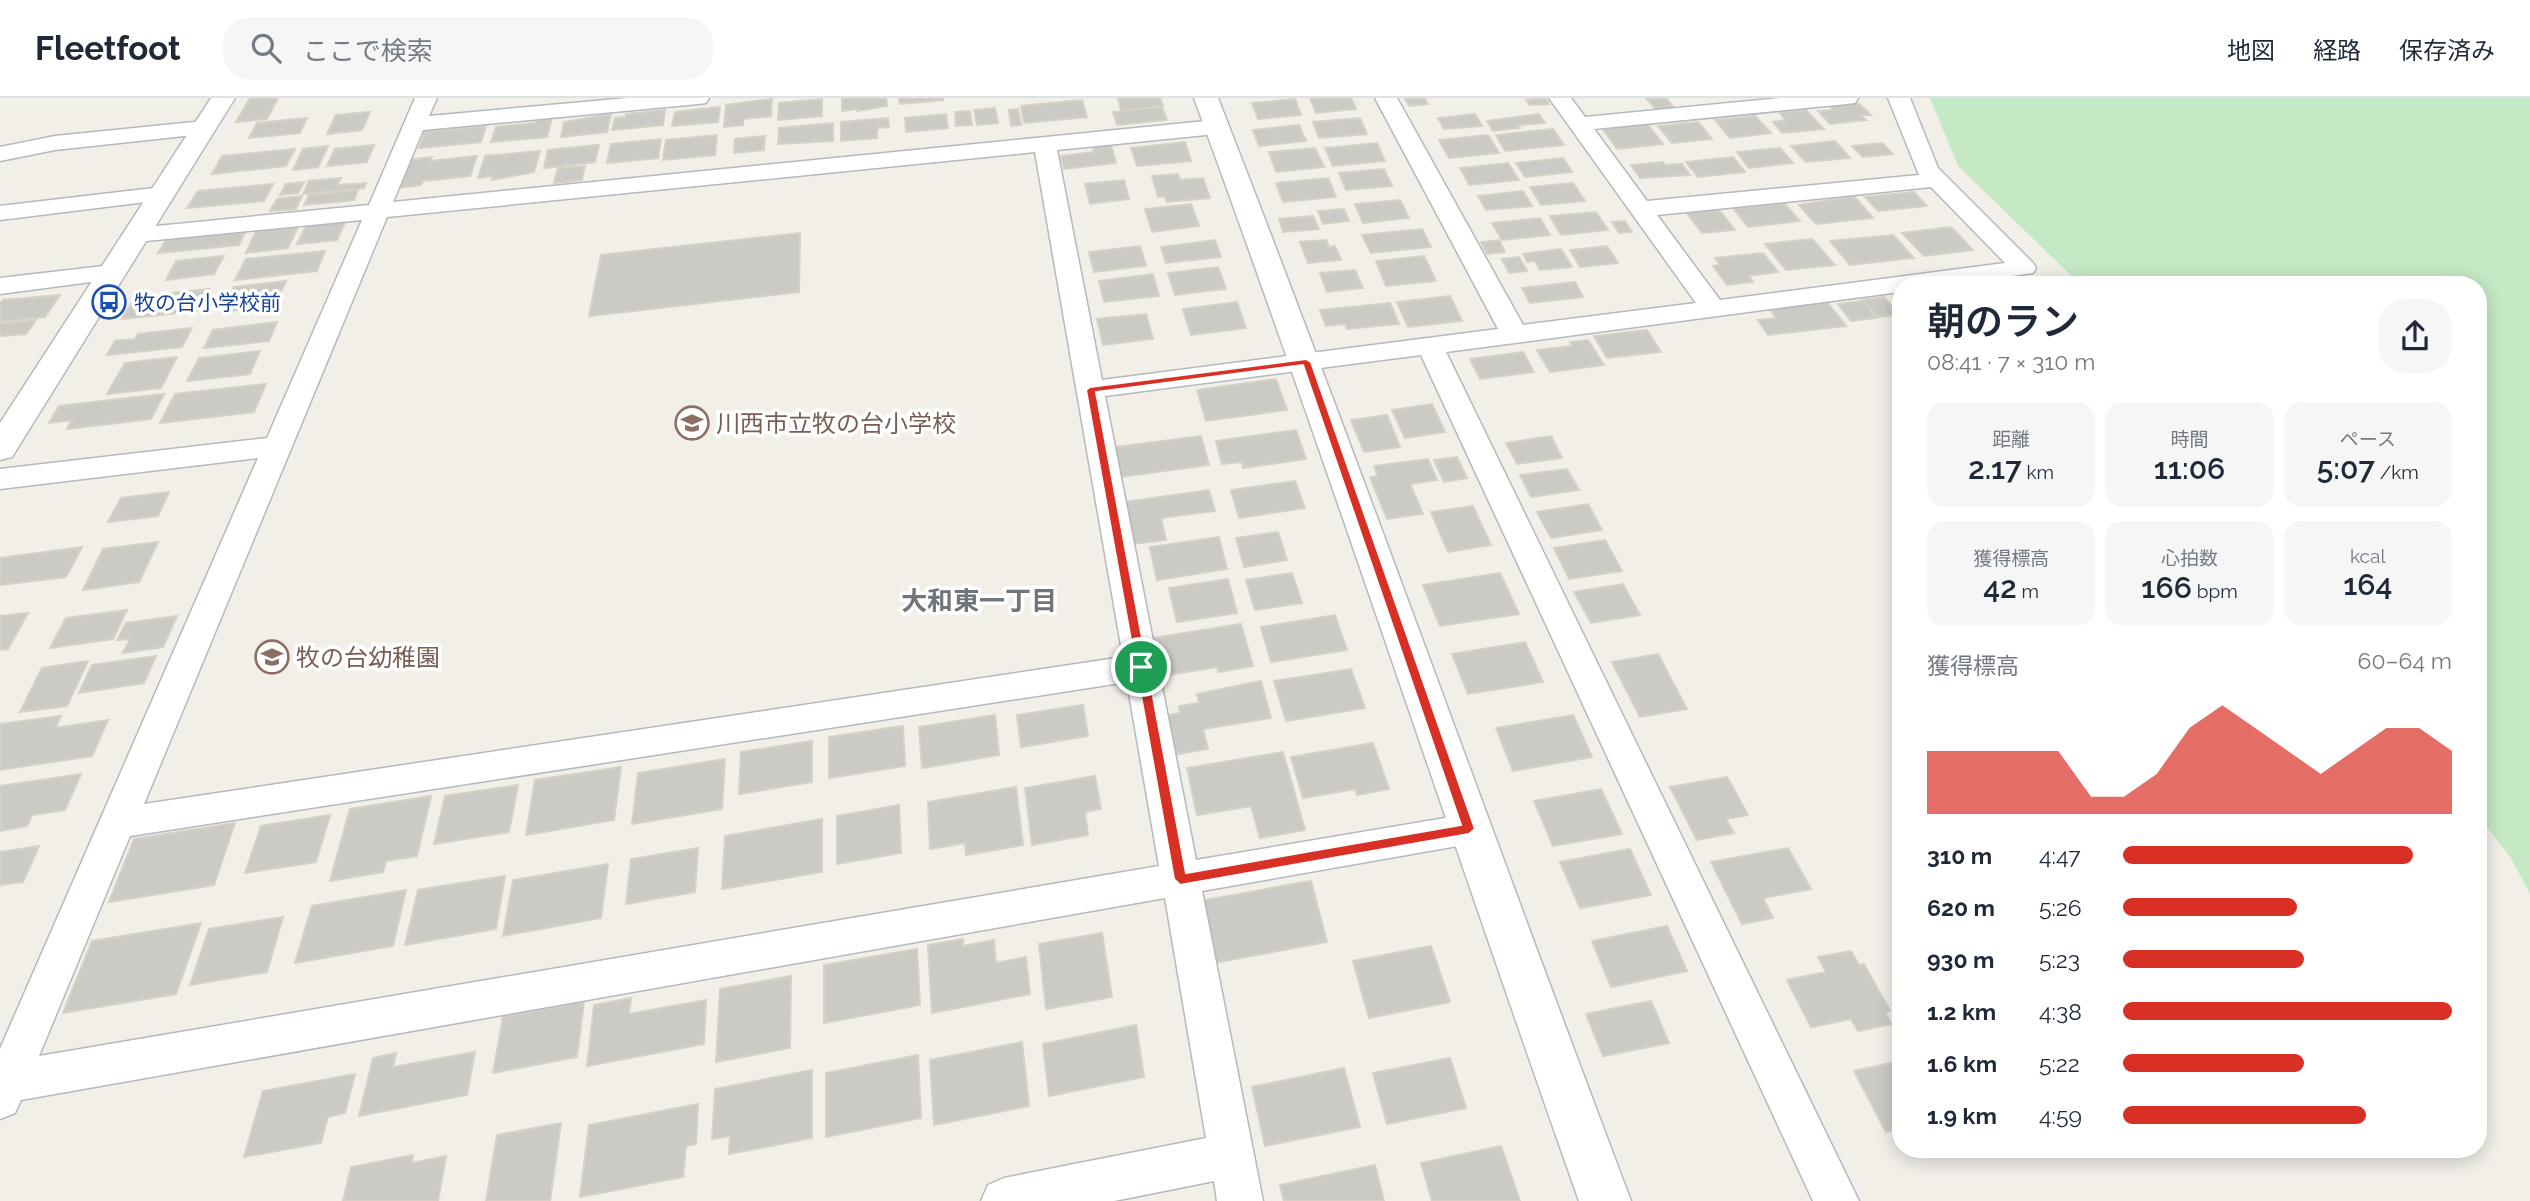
<!DOCTYPE html>
<html lang="ja">
<head>
<meta charset="utf-8">
<style>
  body { margin:0; font-family:Raleway,"Noto Sans JP",sans-serif; background:#f6f6f7; color:#1f2937; height:100vh; display:flex; flex-direction:column; font-size:26px; white-space:nowrap }
  * { box-sizing:border-box; margin:0 }
  p { font-size:23px; color:#747a83 }
  .icon { flex:none; width:38px; height:38px; fill:none; stroke:currentColor; stroke-width:2; stroke-linecap:round; stroke-linejoin:round }
  .map { position:relative; flex:1; overflow:hidden }
  .panel { position:absolute; left:1892px; top:178px; width:595px; height:882px; display:flex; flex-direction:column; background:#fff; border-radius:28px; box-shadow:0 4px 18px #0003 }
  .panel>* { flex:none }
  .pin { position:absolute; display:grid; place-items:center; width:60px; height:60px; color:#fff; margin:-30px; border:4px solid #fff; border-radius:50%; box-shadow:0 2px 7px #0007 }
  .round { display:grid; place-items:center; flex:none; width:74px; height:74px; border-radius:28px; background:#f6f6f7 }
  .summary { display:flex; align-items:center; justify-content:space-between; height:119px; padding:0 35px }
  h1 { font-size:38px; font-weight:600; line-height:52px }
  .stats { display:grid; grid-template-columns:repeat(3,1fr); gap:10px; height:119px; padding:7px 35px }
  .stats div { display:grid; align-content:center; border-radius:18px; background:#f6f6f7; text-align:center }
  .stats b { font-size:30px; font-weight:600 }
  .stats small { font-size:19px; font-weight:400 }
  .stats p { font-size:19px }
  .chart { height:196px; padding:14px 35px }
  .chart p { display:flex; justify-content:space-between }
  .chart svg { width:100%; height:126px; margin-top:7px; fill:#d93025; opacity:.7 }
  ul { padding:0 35px; list-style:none; font-size:23px }
  li { display:grid; grid-template-columns:112px 84px 1fr; align-items:center; height:52px }
  li i { height:18px; border-radius:9px; background:#d93025 }
  header { display:flex; align-items:center; gap:42px; box-sizing:border-box; height:98px; padding:0 35px; background:#fff; border-bottom:2px solid #e0e1e3 }
  header strong { font-size:33px }
  nav { display:flex; gap:38px; margin-inline-start:auto; font-size:24px }
  .search { width:490px; height:63px; background:#f6f6f7; display:flex; align-items:center; gap:18px; box-sizing:border-box; padding:0 24px; border-radius:28px; color:#747a83; font-size:26px }
  .map>svg:first-child { display:block }
  .green { fill:#c5e8c5 }
  .building { fill:#cccac5; stroke:#d6d1c6; stroke-width:2 }
  .lines { fill:none; stroke-linecap:round; stroke-linejoin:round }
  .street-casing { stroke:#b5b8bc; stroke-width:3 }
  .secondary-casing { stroke:#b6babf; stroke-width:3 }
  .street { fill:#fff; fill-rule:evenodd }
  .secondary { fill:#fff; fill-rule:evenodd }
  .route { fill:#d93025; stroke:#fff; stroke-width:2; fill-rule:evenodd }
  .labels { text-anchor:middle; dominant-baseline:central; stroke-width:7; stroke-linejoin:round; paint-order:stroke }
  .far-transit-label { font-size:21px; fill:#164399; stroke:#fff; text-anchor:start }
  .education-label { font-size:24px; fill:#785e54; stroke:#fff; text-anchor:start }
  .neighbourhood-label { font-size:26px; font-weight:bold; fill:#70757a; stroke:#fff }
</style>
</head>
<body>
<header>
<strong>Fleetfoot</strong>
<div class="search"><svg class="icon" aria-label="search" viewBox="0 0 24 24"><circle cx="10" cy="10" r="6"/><path d="M15 15l6 6"/></svg>ここで検索</div>
<nav><a>地図</a><a>経路</a><a>保存済み</a></nav>
</header>
<div class="map">
<svg width="2530" height="1103" viewBox="0 0 2530 1103">
  <rect width="100%" height="100%" fill="#f1efe8"/>
  <polygon class="green" points="1930,0 2530,0 2530,796 2511,760 2478,718 2478,187 2081,187 1958,68"/>
  <g class="building">
    <polygon points="250,0 278,0 267,21 236,24"/>
    <polygon points="842,0 886,0 887,8 857,13 857,11 842,13"/>
    <polygon points="899,0 943,0 943,2 900,6"/>
    <polygon points="1118,0 1160,0 1163,8 1121,12"/>
    <polygon points="1310,0 1351,0 1356,11 1316,15"/>
    <polygon points="1424,0 1428,6 1409,8 1405,1"/>
    <polygon points="1545,0 1549,6 1530,7 1526,2"/>
    <polygon points="1666,0 1674,10 1656,12 1647,1"/>
    <polygon points="772,1 771,18 743,21 743,27 724,29 726,7"/>
    <polygon points="822,1 822,18 778,22 779,5"/>
    <polygon points="1295,1 1301,17 1258,21 1252,5"/>
    <polygon points="1082,2 1087,19 1024,25 1021,8"/>
    <polygon points="1859,6 1871,17 1860,17 1866,22 1830,26 1818,13 1833,12 1830,8"/>
    <polygon points="720,9 718,24 672,28 675,14"/>
    <polygon points="1162,9 1167,22 1117,27 1113,14"/>
    <polygon points="995,10 998,25 977,27 974,12"/>
    <polygon points="1018,11 1021,27 1011,28 1009,12"/>
    <polygon points="665,12 663,27 612,32 615,20 626,19 626,16"/>
    <polygon points="1806,12 1824,31 1782,35 1773,24 1786,22 1779,14"/>
    <polygon points="970,13 972,27 956,28 955,14"/>
    <polygon points="370,14 362,32 327,36 336,17"/>
    <polygon points="611,16 607,34 561,39 564,24"/>
    <polygon points="946,16 948,30 906,34 905,20"/>
    <polygon points="1475,16 1482,28 1444,31 1438,20"/>
    <polygon points="1539,16 1545,25 1518,27 1520,30 1493,33 1487,23"/>
    <polygon points="1755,18 1771,35 1730,40 1715,22"/>
    <polygon points="307,20 300,35 249,40 257,25"/>
    <polygon points="552,20 547,39 491,44 496,29 535,25 536,22"/>
    <polygon points="888,20 889,29 877,30 877,40 841,43 841,24"/>
    <polygon points="1360,20 1367,36 1319,40 1313,24"/>
    <polygon points="1698,24 1712,41 1672,45 1658,28"/>
    <polygon points="833,25 833,43 778,46 779,30"/>
    <polygon points="1299,27 1306,43 1259,48 1253,32"/>
    <polygon points="1648,27 1663,46 1617,51 1603,31"/>
    <polygon points="486,28 481,44 419,50 425,34"/>
    <polygon points="1553,31 1564,47 1505,53 1496,37"/>
    <polygon points="717,37 715,57 663,62 666,42"/>
    <polygon points="1488,37 1499,55 1449,60 1439,42"/>
    <polygon points="765,38 764,52 734,55 735,41"/>
    <polygon points="661,41 658,60 607,65 611,46"/>
    <polygon points="1835,43 1850,60 1806,64 1791,48"/>
    <polygon points="1185,44 1191,63 1137,68 1131,50"/>
    <polygon points="1377,45 1385,63 1333,68 1325,50"/>
    <polygon points="1882,45 1893,56 1863,59 1852,48"/>
    <polygon points="374,47 367,64 327,68 335,51"/>
    <polygon points="599,47 595,64 544,70 548,52"/>
    <polygon points="1111,47 1116,65 1064,71 1061,58 1094,54 1093,49"/>
    <polygon points="328,48 318,69 293,72 303,51"/>
    <polygon points="1315,50 1324,69 1276,74 1269,54"/>
    <polygon points="1780,50 1793,65 1749,70 1737,54"/>
    <polygon points="295,51 286,68 212,76 222,58"/>
    <polygon points="540,53 534,74 492,82 493,78 478,80 485,58"/>
    <polygon points="477,58 470,78 423,83 421,87 397,90 408,62 432,59 430,63"/>
    <polygon points="1733,59 1745,74 1698,79 1686,64"/>
    <polygon points="1563,60 1572,74 1525,79 1516,65"/>
    <polygon points="1663,64 1665,67 1682,66 1690,77 1640,80 1631,67"/>
    <polygon points="1508,65 1519,82 1469,87 1460,70"/>
    <polygon points="585,68 582,82 554,85 558,70"/>
    <polygon points="1384,71 1392,88 1346,92 1339,75"/>
    <polygon points="1178,76 1180,82 1203,80 1210,100 1167,104 1164,98 1158,99 1152,78"/>
    <polygon points="341,80 337,87 366,85 364,90 303,96 309,83"/>
    <polygon points="1328,80 1336,99 1283,104 1276,85"/>
    <polygon points="1124,82 1129,101 1090,106 1085,86"/>
    <polygon points="304,84 298,95 280,97 286,86"/>
    <polygon points="1573,85 1585,103 1541,107 1530,89"/>
    <polygon points="273,86 264,103 187,110 198,93"/>
    <polygon points="358,92 354,102 304,107 309,97"/>
    <polygon points="1523,93 1532,108 1486,112 1478,98"/>
    <polygon points="1914,94 1927,108 1878,113 1865,99"/>
    <polygon points="302,98 296,111 270,113 277,101"/>
    <polygon points="1854,98 1873,120 1816,126 1799,107"/>
    <polygon points="1400,102 1409,120 1363,125 1355,106"/>
    <polygon points="1784,105 1800,123 1748,129 1733,110"/>
    <polygon points="1191,106 1199,128 1152,134 1145,111"/>
    <polygon points="1344,111 1349,123 1323,126 1318,113"/>
    <polygon points="1718,111 1735,132 1702,135 1686,114"/>
    <polygon points="1596,114 1608,132 1561,137 1550,118"/>
    <polygon points="1313,118 1319,131 1283,134 1279,121"/>
    <polygon points="347,120 337,142 297,146 308,124"/>
    <polygon points="1540,120 1550,137 1502,142 1492,125"/>
    <polygon points="1625,123 1632,134 1619,135 1612,124"/>
    <polygon points="248,129 239,147 158,155 169,137"/>
    <polygon points="298,129 288,150 246,155 256,133"/>
    <polygon points="1951,129 1973,152 1924,158 1902,135"/>
    <polygon points="1422,131 1431,149 1371,155 1362,137"/>
    <polygon points="800,135 799,194 589,218 601,157"/>
    <polygon points="1893,137 1914,160 1850,167 1830,143"/>
    <polygon points="1812,141 1835,167 1786,172 1765,146"/>
    <polygon points="1215,142 1221,159 1166,165 1161,149"/>
    <polygon points="1326,142 1329,149 1335,148 1341,162 1308,165 1300,144"/>
    <polygon points="1499,142 1505,154 1487,156 1481,144"/>
    <polygon points="1140,148 1146,168 1094,174 1089,154"/>
    <polygon points="1607,148 1618,165 1580,169 1570,152"/>
    <polygon points="1561,151 1572,169 1540,172 1535,163 1527,164 1523,156"/>
    <polygon points="325,153 317,173 235,182 246,161"/>
    <polygon points="1763,155 1778,174 1749,178 1753,184 1727,187 1713,168 1720,167 1715,160"/>
    <polygon points="224,158 214,176 166,182 176,163"/>
    <polygon points="1424,158 1436,183 1386,188 1376,163"/>
    <polygon points="1519,159 1527,173 1509,175 1502,161"/>
    <polygon points="1218,169 1226,191 1175,197 1168,175"/>
    <polygon points="1355,172 1363,190 1327,194 1320,175"/>
    <polygon points="1153,176 1159,198 1104,204 1099,183"/>
    <polygon points="286,183 280,196 266,198 260,209 221,214 234,189"/>
    <polygon points="1575,184 1583,199 1530,205 1522,190"/>
    <polygon points="209,191 197,213 122,221 135,199"/>
    <polygon points="60,197 45,219 0,224 0,206 3,202"/>
    <polygon points="1450,198 1462,223 1408,229 1397,204"/>
    <polygon points="1884,199 1899,217 1878,219 1863,202"/>
    <polygon points="1863,203 1876,220 1851,223 1838,206"/>
    <polygon points="1237,204 1246,230 1191,237 1183,211"/>
    <polygon points="1390,205 1399,226 1347,231 1345,226 1326,228 1320,212"/>
    <polygon points="1828,205 1846,228 1768,237 1758,222 1776,220 1770,211"/>
    <polygon points="1146,216 1153,241 1103,247 1097,221"/>
    <polygon points="36,222 26,236 0,238 0,226"/>
    <polygon points="277,224 269,243 204,250 213,232"/>
    <polygon points="192,230 182,249 107,257 115,243 135,241 138,236"/>
    <polygon points="1647,232 1661,254 1607,260 1594,238"/>
    <polygon points="1588,242 1604,267 1550,274 1537,252 1572,248 1570,244"/>
    <polygon points="260,253 250,276 187,283 199,260"/>
    <polygon points="1523,254 1534,274 1480,281 1470,261"/>
    <polygon points="177,259 161,290 107,296 125,265"/>
    <polygon points="1276,281 1287,312 1206,323 1197,292"/>
    <polygon points="266,286 254,314 160,325 175,296"/>
    <polygon points="164,296 151,321 67,331 72,322 49,325 59,308"/>
    <polygon points="1432,306 1445,334 1405,340 1392,312"/>
    <polygon points="1387,317 1400,349 1364,354 1351,322"/>
    <polygon points="1296,332 1306,361 1243,370 1242,364 1222,366 1216,343"/>
    <polygon points="1201,338 1209,367 1121,379 1115,349"/>
    <polygon points="1551,338 1562,360 1517,366 1506,345"/>
    <polygon points="1457,359 1467,380 1444,384 1434,362"/>
    <polygon points="1428,361 1437,382 1410,386 1423,416 1387,421 1370,379 1378,378 1374,368"/>
    <polygon points="1567,371 1579,392 1531,399 1520,377"/>
    <polygon points="1295,383 1305,410 1239,420 1231,392"/>
    <polygon points="1209,392 1215,413 1161,420 1166,442 1133,446 1124,404"/>
    <polygon points="169,394 158,418 108,424 121,400"/>
    <polygon points="1588,406 1602,432 1551,440 1537,414"/>
    <polygon points="1473,408 1491,447 1448,454 1431,414"/>
    <polygon points="1278,434 1287,462 1244,469 1236,440"/>
    <polygon points="1219,439 1227,471 1157,482 1150,449"/>
    <polygon points="1605,442 1622,473 1569,481 1554,450"/>
    <polygon points="158,444 139,484 83,492 103,451"/>
    <polygon points="82,449 66,479 0,487 0,460"/>
    <polygon points="1292,475 1302,505 1255,512 1246,482"/>
    <polygon points="1500,475 1519,516 1440,528 1423,487"/>
    <polygon points="1228,481 1237,515 1177,524 1169,490"/>
    <polygon points="1623,486 1640,517 1591,525 1574,494"/>
    <polygon points="127,512 113,541 50,550 66,520"/>
    <polygon points="28,515 8,551 0,552 0,518"/>
    <polygon points="1335,517 1347,552 1271,564 1261,529"/>
    <polygon points="177,518 163,549 123,555 130,541 117,542 126,525"/>
    <polygon points="1241,526 1253,568 1218,574 1217,569 1161,578 1153,540"/>
    <polygon points="1525,544 1543,584 1468,596 1452,556"/>
    <polygon points="1658,556 1687,611 1640,619 1612,564"/>
    <polygon points="156,558 144,585 79,595 92,567"/>
    <polygon points="88,563 67,608 20,614 42,570"/>
    <polygon points="1351,571 1365,610 1286,623 1274,583"/>
    <polygon points="1261,583 1271,620 1203,631 1208,651 1172,657 1163,618 1180,615 1179,608 1199,605 1197,596"/>
    <polygon points="1083,607 1088,638 1021,649 1017,617"/>
    <polygon points="995,617 999,657 922,670 919,629"/>
    <polygon points="1573,617 1592,659 1513,673 1496,630"/>
    <polygon points="61,618 55,630 108,622 92,658 0,672 0,626"/>
    <polygon points="903,628 905,668 829,680 829,639"/>
    <polygon points="812,643 812,684 739,696 741,654"/>
    <polygon points="1373,645 1389,691 1357,697 1355,691 1303,700 1291,659"/>
    <polygon points="1283,654 1305,732 1260,740 1251,708 1197,717 1187,670"/>
    <polygon points="725,661 722,711 632,726 638,675"/>
    <polygon points="621,669 614,722 526,737 535,682"/>
    <polygon points="81,676 65,712 32,717 27,728 0,733 0,688"/>
    <polygon points="1095,678 1101,711 1085,714 1088,737 1032,747 1025,690"/>
    <polygon points="1727,679 1748,717 1726,721 1734,735 1697,742 1670,689"/>
    <polygon points="518,687 509,734 434,746 445,698"/>
    <polygon points="1016,689 1023,747 966,757 965,745 930,751 928,704"/>
    <polygon points="1601,691 1622,736 1553,748 1534,703"/>
    <polygon points="431,698 417,758 386,763 383,774 330,783 350,711"/>
    <polygon points="899,707 901,755 837,766 837,718"/>
    <polygon points="330,717 316,764 245,775 261,728"/>
    <polygon points="822,721 822,774 722,791 725,738"/>
    <polygon points="235,725 214,787 109,804 134,741"/>
    <polygon points="39,748 23,784 0,787 0,754"/>
    <polygon points="698,750 695,794 626,806 631,761"/>
    <polygon points="1788,750 1811,791 1763,800 1773,820 1742,826 1711,764"/>
    <polygon points="1630,751 1651,797 1580,810 1560,764"/>
    <polygon points="608,766 601,820 503,838 513,782"/>
    <polygon points="505,778 496,831 405,847 418,792"/>
    <polygon points="1311,783 1327,844 1213,865 1200,803"/>
    <polygon points="406,792 393,848 295,865 312,808"/>
    <polygon points="283,819 267,874 190,887 209,831"/>
    <polygon points="201,825 176,896 63,915 92,843"/>
    <polygon points="1667,828 1687,873 1611,889 1592,843"/>
    <polygon points="1102,835 1112,899 1046,911 1039,846"/>
    <polygon points="963,841 963,848 994,842 996,865 1026,859 1030,896 932,915 928,847"/>
    <polygon points="1431,848 1450,904 1369,920 1353,863"/>
    <polygon points="917,851 920,907 824,925 824,867"/>
    <polygon points="1851,853 1859,867 1864,866 1890,913 1885,914 1891,926 1858,933 1851,921 1811,929 1787,882 1826,874 1818,859"/>
    <polygon points="791,878 790,950 716,964 720,891"/>
    <polygon points="631,900 629,916 706,902 704,946 587,968 594,907"/>
    <polygon points="1651,903 1669,945 1603,958 1586,916"/>
    <polygon points="584,904 577,959 493,975 503,919"/>
    <polygon points="1136,927 1144,979 1049,998 1043,946"/>
    <polygon points="1022,944 1029,1008 934,1027 930,962"/>
    <polygon points="475,954 467,997 359,1018 373,960 396,955 393,969"/>
    <polygon points="918,957 921,1020 826,1039 826,975"/>
    <polygon points="1450,960 1466,1010 1387,1026 1373,975"/>
    <polygon points="1900,963 1900,1030 1886,1034 1854,973"/>
    <polygon points="1344,970 1360,1029 1265,1048 1252,989"/>
    <polygon points="812,972 812,1040 729,1056 730,1038 712,1041 715,991"/>
    <polygon points="355,976 345,1015 328,1019 321,1045 244,1059 263,993"/>
    <polygon points="698,1006 696,1046 686,1048 683,1079 580,1099 589,1027"/>
    <polygon points="561,1025 550,1103 486,1103 497,1037"/>
    <polygon points="1501,1048 1520,1103 1432,1103 1421,1065"/>
    <polygon points="413,1057 412,1065 446,1058 438,1103 343,1103 351,1069"/>
    <polygon points="1375,1067 1384,1103 1284,1103 1280,1087"/>
  </g>
  <g class="lines">
    <defs>
      <g id="street">
        <path d="M415,0h22l-8,18 199,-18h81l-3,5 -8,1 -275,26 -30,72 823,-82 8,2 3,5 -3,5 -8,2 -159,16 45,230 396,-51 -123,-231h22l126,227 173,-22 -147,-205h22l14,19 196,-19h77l-3,5 -8,1 -253,25 53,72 272,-26 -31,-77h22l28,70 95,95 3,5 -3,5 -83,12h-50v7l-454,60 413,849h-46l-392,-846 -316,41 91,464 273,-46 13,4 6,11 -6,11 -13,4 -267,47 61,310h-46l-3,-20 -100,20h-133l7,-16 16,-7 202,-40 -41,-240 -1144,202 -6,13 -15,6v-70l258,-591 -258,31v-20l267,-31 95,-218 -226,22 -9,-2 -3,-5 3,-5 9,-2 233,-23zM1035,54l88,505 -979,147 243,-587zM1931,89l74,76 -285,37 -63,-85zM1127,584l32,184 -1120,190 91,-220z"/>
        <polygon points="204,23 212,25 215,30 212,35 55,52 0,63 0,49 55,38"/>
        <polygon points="162,89 170,91 174,96 170,101 0,122 0,108"/>
        <polygon points="112,167 121,170 125,175 121,180 0,196 0,180"/>
      </g>
      <g id="secondary">
        <polygon points="211,0 235,0 12,359 0,362 0,325"/>
        <path d="M1194,0h24c143,366 274,736 413,1103h-52c-130,-367 -251,-737 -385,-1103z"/>
      </g>
    </defs>
    <use href="#street" class="street-casing"/>
    <use href="#secondary" class="secondary-casing"/>
    <use href="#street" class="street"/>
    <use href="#secondary" class="secondary"/>
  </g>
  <path class="route" d="M1306,261l5,3 164,467 -6,5 -289,51 -6,-6 -88,-489 4,-3zM1303,267l158,460 -275,48 -90,-481z"/>
  <defs>
    <symbol id="bus-ring" viewBox="-11 -11 22 22"><circle r="9.5" fill="#fff" stroke="#1a4fb4" stroke-width="1.5"/><path d="M-5-6H5V4H4V6H2V4H-2V6H-4V4H-5ZM-3.5-4V0h7V-4ZM-3.5 1.2v1.5H-2V1.2ZM2 1.2v1.5H3.5V1.2Z" fill="#1a4fb4"/></symbol>
    <symbol id="school-ring" viewBox="-11 -11 22 22"><circle r="9.5" fill="#fff" stroke="#8d6e63" stroke-width="1.5"/><path d="M0-5L7-2L0 1L-7-2ZM-4 1L0 2.5L4 1V4Q0 6-4 4Z" fill="#8d6e63"/></symbol>
  </defs>
  <g fill-rule="evenodd">
    <use href="#bus-ring" x="90" y="185" width="38" height="38"/>
    <use href="#school-ring" x="673" y="306" width="38" height="38"/>
    <use href="#school-ring" x="253" y="540" width="38" height="38"/>
  </g>
  <g class="labels">
    <g class="far-transit-label">
      <text x="134" y="204">牧の台小学校前</text>
    </g>
    <g class="education-label">
      <text x="716" y="325">川西市立牧の台小学校</text>
      <text x="296" y="559">牧の台幼稚園</text>
    </g>
    <g class="neighbourhood-label">
      <text x="979" y="503">大和東一丁目</text>
    </g>
  </g>
</svg>
<div class="pin" style="left:1141px;top:569px;background:#1e9e55"><svg class="icon" aria-label="arrive" viewBox="0 0 24 24"><path d="M6 21V4h12l-3 4 3 4H6"/></svg></div>
<section class="panel">
<div class="summary"><div><h1>朝のラン</h1><p>08:41 · 7 × 310 m</p></div><a class="round"><svg class="icon" aria-label="share" viewBox="0 0 24 24"><path d="M12 15V3M7 8l5-5 5 5M5 13v7h14v-7"/></svg></a></div>
<div class="stats">
<div><p>距離</p><b>2.17<small> km</small></b></div>
<div><p>時間</p><b>11:06</b></div>
<div><p>ペース</p><b>5:07<small> /km</small></b></div>
</div>
<div class="stats">
<div><p>獲得標高</p><b>42<small> m</small></b></div>
<div><p>心拍数</p><b>166<small> bpm</small></b></div>
<div><p>kcal</p><b>164</b></div>
</div>
<div class="chart"><p><span>獲得標高</span>60–64 m</p>
<svg viewBox="0 0 160 44" preserveAspectRatio="none"><path d="M0 44V22L10 22L20 22L30 22L40 22L50 38L60 38L70 30L80 14L90 6L100 14L110 22L120 30L130 22L140 14L150 14L160 22V44z"/></svg>
</div>
<ul>
<li><b>310 m</b>4:47<i style="width:88%"></i></li>
<li><b>620 m</b>5:26<i style="width:53%"></i></li>
<li><b>930 m</b>5:23<i style="width:55%"></i></li>
<li><b>1.2 km</b>4:38<i style="width:100%"></i></li>
<li><b>1.6 km</b>5:22<i style="width:55%"></i></li>
<li><b>1.9 km</b>4:59<i style="width:74%"></i></li>
</ul>
</section>
</div>
</body>
</html>
